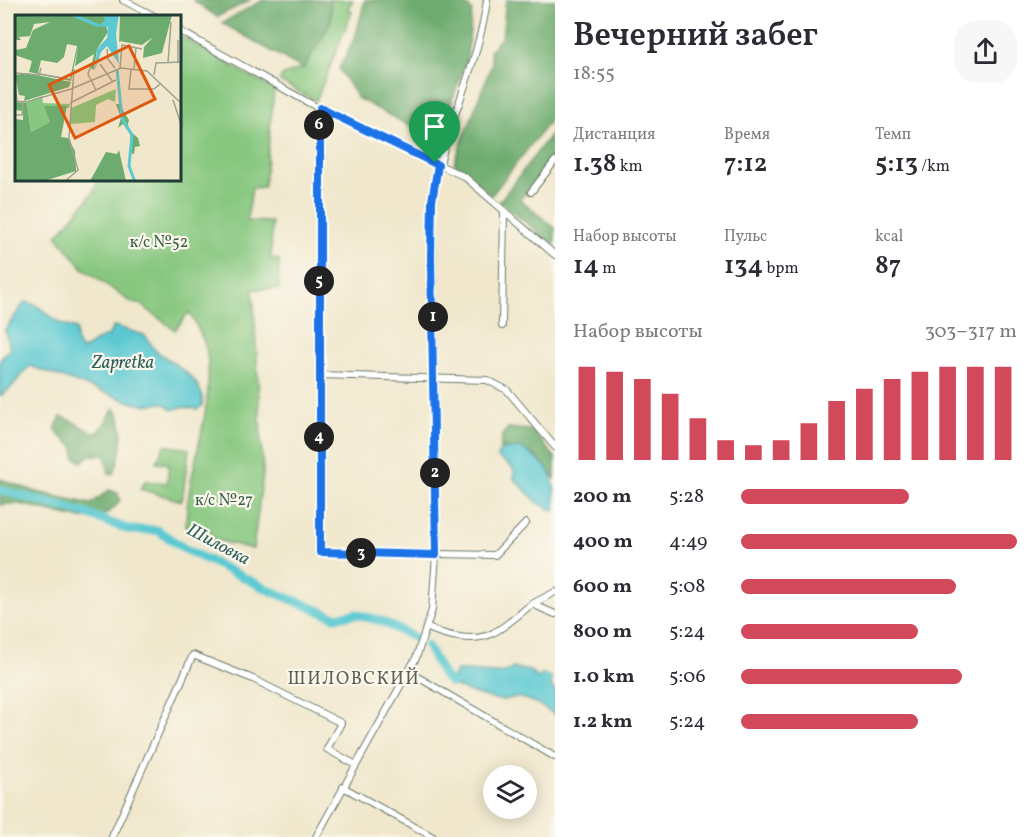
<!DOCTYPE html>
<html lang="ru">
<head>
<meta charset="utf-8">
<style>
  body { margin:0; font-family:Vollkorn,serif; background:#f7f7f7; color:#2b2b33; height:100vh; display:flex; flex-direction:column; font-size:22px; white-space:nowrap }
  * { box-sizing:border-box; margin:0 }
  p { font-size:20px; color:#7c7c81 }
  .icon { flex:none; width:33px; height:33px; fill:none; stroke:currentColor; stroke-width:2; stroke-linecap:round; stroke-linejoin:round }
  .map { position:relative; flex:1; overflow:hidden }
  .drawer { display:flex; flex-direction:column; background:#fff; width:480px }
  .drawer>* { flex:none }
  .controls { position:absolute; left:483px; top:765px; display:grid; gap:12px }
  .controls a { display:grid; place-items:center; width:54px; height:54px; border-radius:50%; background:#fff; box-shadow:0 3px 15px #0003; font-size:30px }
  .pin { position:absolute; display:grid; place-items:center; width:51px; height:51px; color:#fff; margin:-62px -26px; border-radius:50% 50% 50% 0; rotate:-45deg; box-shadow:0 0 6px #0007 }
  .pin .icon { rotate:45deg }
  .km { position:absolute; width:30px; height:30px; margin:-15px; border-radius:50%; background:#222; color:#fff; font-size:16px; line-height:30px; text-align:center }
  .round { display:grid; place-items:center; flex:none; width:63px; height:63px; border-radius:24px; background:#f7f7f7 }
  .head { display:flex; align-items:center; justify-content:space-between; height:102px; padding:0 18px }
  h1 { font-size:33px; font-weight:600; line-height:45px }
  .metrics { display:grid; grid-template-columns:repeat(3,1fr); gap:9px; height:102px; padding:6px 18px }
  .metrics div { display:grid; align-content:center }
  .metrics b { font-size:26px; font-weight:600 }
  .metrics small { font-size:16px; font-weight:400 }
  .metrics p { font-size:16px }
  .chart { height:168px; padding:12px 18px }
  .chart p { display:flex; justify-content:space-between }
  .chart svg { width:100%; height:108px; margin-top:6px; stroke:#d1495b; stroke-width:6 }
  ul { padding:0 18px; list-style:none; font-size:20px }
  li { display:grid; grid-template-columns:96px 72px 1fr; align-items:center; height:45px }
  li i { height:15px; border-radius:8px; background:#d1495b }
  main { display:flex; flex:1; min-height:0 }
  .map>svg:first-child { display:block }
  .green { fill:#87c77f; stroke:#53825a; stroke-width:1.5 }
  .forest { fill:#6dac6e; stroke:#467451; stroke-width:1.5 }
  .water { fill:#5cc9d2; stroke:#3e8383; stroke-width:1.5 }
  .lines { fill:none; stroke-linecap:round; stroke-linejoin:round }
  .river { stroke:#5cc9d2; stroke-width:9 }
  .minor-casing { stroke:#687869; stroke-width:8 }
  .minor { stroke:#fff; stroke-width:6 }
  .route-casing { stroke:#fff; stroke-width:12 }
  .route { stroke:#1a73e8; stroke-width:8 }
  .labels { text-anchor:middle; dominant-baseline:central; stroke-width:4.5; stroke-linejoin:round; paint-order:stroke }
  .park-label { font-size:16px; fill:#396047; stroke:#fbf7ec }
  .water-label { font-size:18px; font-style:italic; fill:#2e605c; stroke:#fbf7ec }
  .neighbourhood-label { font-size:18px; letter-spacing:1.5px; fill:#5c6052; stroke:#fbf7ec }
  .inset-river { fill:none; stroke:#5cc9d2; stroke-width:3 }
  .inset-road { fill:none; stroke:#9ca38f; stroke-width:1.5 }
  .view { fill:#de580e; fill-opacity:0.15; stroke:#de580e; stroke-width:3 }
  .inset-edge { fill:none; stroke:#1f3d34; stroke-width:3 }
</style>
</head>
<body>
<main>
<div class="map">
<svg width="555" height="837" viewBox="0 0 555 837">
  <rect width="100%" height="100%" fill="#fbf7ec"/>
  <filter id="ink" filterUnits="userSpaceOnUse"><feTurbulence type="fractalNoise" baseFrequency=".0167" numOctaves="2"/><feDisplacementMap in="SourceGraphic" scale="12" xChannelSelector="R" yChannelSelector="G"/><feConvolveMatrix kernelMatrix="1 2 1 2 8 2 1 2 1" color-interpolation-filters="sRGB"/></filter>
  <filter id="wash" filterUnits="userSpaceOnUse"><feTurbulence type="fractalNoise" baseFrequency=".008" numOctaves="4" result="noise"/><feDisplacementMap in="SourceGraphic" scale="24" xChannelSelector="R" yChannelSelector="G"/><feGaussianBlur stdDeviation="1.35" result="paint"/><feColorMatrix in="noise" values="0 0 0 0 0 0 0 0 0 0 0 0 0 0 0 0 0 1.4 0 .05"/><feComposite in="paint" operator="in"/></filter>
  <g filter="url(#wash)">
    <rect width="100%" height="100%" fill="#f0e7cc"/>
    <g class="green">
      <polygon points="330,0 353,0 348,8 352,12 316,101 279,81 283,75 303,68 331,22"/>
      <path d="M180,36l94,54 -10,97 -12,1 -5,33 25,1 -1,37 8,1v29h-26l10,185 -10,75 -58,-14 -9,-9c1,-58 29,-114 21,-172 -1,-14 -12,-30 -18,-42l-14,18 -35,-26 -8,-1 -49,-35 -26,-32 35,-42 6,-14h82z"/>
      <polygon points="165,445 189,449 182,501 140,489 145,481 167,483 169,464 156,462"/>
    </g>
    <g class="forest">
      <polygon points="193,0 251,0 217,17"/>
      <polygon points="263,0 330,0 331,22 303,69 222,23"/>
      <polygon points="365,0 459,0 472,10 467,59 438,139 434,139 357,98 339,69 356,34"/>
      <polygon points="506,0 555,0 555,114 491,196 454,163 492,64 490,51 502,37"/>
      <polygon points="555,129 555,153 520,200 555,228 555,245 499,202"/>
      <path d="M114,408c14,13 6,50 0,65l-5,1 -4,-19h-15l-8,7 -7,-4 -1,-11 -16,-13 -3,-6 6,-11c16,3 19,13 37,16z"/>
      <path d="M508,428l23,2 24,27v22c-18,-24 -24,-32 -55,-30l2,-14z"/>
      <path d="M0,479l37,13 54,12 18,-14 9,3 2,7c-22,35 -65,10 -96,5 -8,-2 -16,-1 -24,0z"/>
    </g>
    <g class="water">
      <path d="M25,302l11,3 25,19 15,5v11l5,10c11,-4 15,-12 27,-14l6,-10 30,9c6,4 6,10 11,15 17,13 52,30 47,56l-4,3 -16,-2 -9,3 -9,-7 -20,2 -10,-2 -104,-37c-11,9 -17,24 -30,30v-36l10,-12 -5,-18z"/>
      <path d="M521,448c32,20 34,27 34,63l-17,-8 -24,-24v-9l-5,-5 -12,-8 3,-7z"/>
      <path d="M513,668l17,3 8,7 5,-4 8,3 1,12 3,1v25c-11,-7 -21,-14 -34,-17 -8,-2 -11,1 -17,2 -13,1 -52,-14 -62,-20l1,-5 10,4 3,-8c18,-2 42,7 57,-3z"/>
    </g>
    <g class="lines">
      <g class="river">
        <polyline points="0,490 81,512 130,530 157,530 185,549 271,591 335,617 356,614 381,621 417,639"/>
        <polyline points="427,646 443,675 451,683"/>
      </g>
    </g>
  </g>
  <g filter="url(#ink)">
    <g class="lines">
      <defs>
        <g id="minor">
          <polyline points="123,0 154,16"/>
          <polyline points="180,31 320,109 465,177 555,255"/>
          <polyline points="320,109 320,552 495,555 526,523"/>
          <polyline points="531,192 555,161"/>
          <polyline points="502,326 504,213"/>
          <polyline points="319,375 487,380 507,390 555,447"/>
          <polyline points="532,604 555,592"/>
          <path d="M428,628c18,8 47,15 65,5 14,-7 27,-20 39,-29l23,10"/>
          <polyline points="409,672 555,757"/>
          <polyline points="343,787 433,837"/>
          <polyline points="112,837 193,655 253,679 341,723 327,749 356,765"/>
          <path d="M316,837l100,-179 16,-48 4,-55 -4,-354c10,-69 46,-132 55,-201"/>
        </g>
      </defs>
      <use href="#minor" class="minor-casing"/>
      <use href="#minor" class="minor"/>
    </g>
  </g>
  <g class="lines" filter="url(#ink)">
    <defs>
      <polygon id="route" points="320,108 438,165 432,201 431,256 436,555 320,552"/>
    </defs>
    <use href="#route" class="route-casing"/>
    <use href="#route" class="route"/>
  </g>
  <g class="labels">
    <g class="park-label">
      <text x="159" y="243">к/с №52</text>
      <text x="224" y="501">к/с №27</text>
    </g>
    <g class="water-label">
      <text x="123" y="363">Zapretka</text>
      <text transform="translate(218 545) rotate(28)">Шиловка</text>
    </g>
    <g class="neighbourhood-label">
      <text x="354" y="679">ШИЛОВСКИЙ</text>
    </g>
  </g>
  <g transform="translate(15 15)">
    <rect width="166" height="166" fill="#f0e7cc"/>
    <path d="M101,74l-1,13 -7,-3 -12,6 -1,17 -25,2 1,-16zM27,81l1,7 27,1 -1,4 -24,-2 5,16 -19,10 -4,-30z" fill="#87c77f"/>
    <path d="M0,0h89l2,5 -7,6h7l2,6 -11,17 -3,21 -3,-2 3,-14 -19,12 3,-20 -7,35 -42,-9 3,-11 -17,-6v-5l11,-2 7,-18 17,-8 -16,2 -4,12 -11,1 2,3h-5l-1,7zM52,29l10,2 -7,33 -32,-6 3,-13 16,3 7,-6zM105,0h52l-10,38 -19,5 1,-11 9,-10 -11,8 -23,-4v4zM12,58l44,9 -2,5 -45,14 1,-5 -6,-1 -4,-20zM1,87l11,1 4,29 19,-10 -6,-16h23l-6,31 7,1 7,13 1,20 -32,10h-29v-62l8,1v-9l-8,-1zM101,89h3l10,16 -2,8 11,10 2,8 -5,1 -1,7 -4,-1v-19l-7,-10 -5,4 3,-10zM104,135l7,31h-36l16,-29 11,2z" fill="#6dac6e" fill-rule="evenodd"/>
    <path d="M89,0h15l-3,19 3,30 -12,-18 -6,6 -6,18 2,-21 10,-11 1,-11 -10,-1 7,-5z" fill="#5cc9d2"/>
    <path class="inset-river" d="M58,0l26,11M102,54l5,49 10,17 -3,31 6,16"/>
    <path class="inset-road" d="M163,25v22M92,34l1,10 7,9M77,48l-4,11 8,16M153,48l3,-41M85,49l13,18M105,53l2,-23 20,4M116,54l-2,20h25l6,-5M119,54l2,-21M0,58l24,2 2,-7M24,59l29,5M139,60l2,-12 26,-1M0,67l2,19M158,85l9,27M0,86l11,1 45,-13 50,-21 26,3 35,33M55,88l46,-23M0,100h7l1,-13M49,167l14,-12 -9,-32 5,-69"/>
    <path class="view" d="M114,31l26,53 -80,39 -26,-53z"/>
    <rect width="166" height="166" class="inset-edge"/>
  </g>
</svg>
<div class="controls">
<a><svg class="icon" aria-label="layers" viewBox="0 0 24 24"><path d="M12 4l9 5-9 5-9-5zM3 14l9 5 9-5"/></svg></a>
</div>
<div class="pin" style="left:435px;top:163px;background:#1e9e55"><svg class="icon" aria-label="arrive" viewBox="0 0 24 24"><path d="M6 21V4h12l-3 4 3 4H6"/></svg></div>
<b class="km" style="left:433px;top:317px">1</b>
<b class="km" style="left:435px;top:473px">2</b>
<b class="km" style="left:361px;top:553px">3</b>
<b class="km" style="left:319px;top:437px">4</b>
<b class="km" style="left:319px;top:281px">5</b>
<b class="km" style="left:319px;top:125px">6</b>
</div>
<section class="drawer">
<div class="head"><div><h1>Вечерний забег</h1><p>18:55</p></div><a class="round"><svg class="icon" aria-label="share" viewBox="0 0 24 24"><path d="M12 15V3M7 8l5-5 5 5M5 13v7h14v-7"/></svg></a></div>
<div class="metrics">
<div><p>Дистанция</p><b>1.38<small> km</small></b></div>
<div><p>Время</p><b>7:12</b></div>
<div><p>Темп</p><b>5:13<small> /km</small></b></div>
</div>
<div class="metrics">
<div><p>Набор высоты</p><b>14<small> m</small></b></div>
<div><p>Пульс</p><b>134<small> bpm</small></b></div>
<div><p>kcal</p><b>87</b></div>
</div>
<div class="chart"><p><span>Набор высоты</span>303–317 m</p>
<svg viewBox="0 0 160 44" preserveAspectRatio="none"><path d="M5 44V6M15 44V8M25 44V11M35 44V17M45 44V27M55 44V36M65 44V38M75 44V36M85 44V29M95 44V20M105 44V15M115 44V11M125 44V8M135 44V6M145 44V6M155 44V6"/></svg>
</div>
<ul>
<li><b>200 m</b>5:28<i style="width:61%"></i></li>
<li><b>400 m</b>4:49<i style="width:100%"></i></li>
<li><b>600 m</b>5:08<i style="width:78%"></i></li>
<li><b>800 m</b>5:24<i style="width:64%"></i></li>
<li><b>1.0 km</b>5:06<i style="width:80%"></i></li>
<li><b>1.2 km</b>5:24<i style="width:64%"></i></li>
</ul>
</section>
</main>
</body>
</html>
